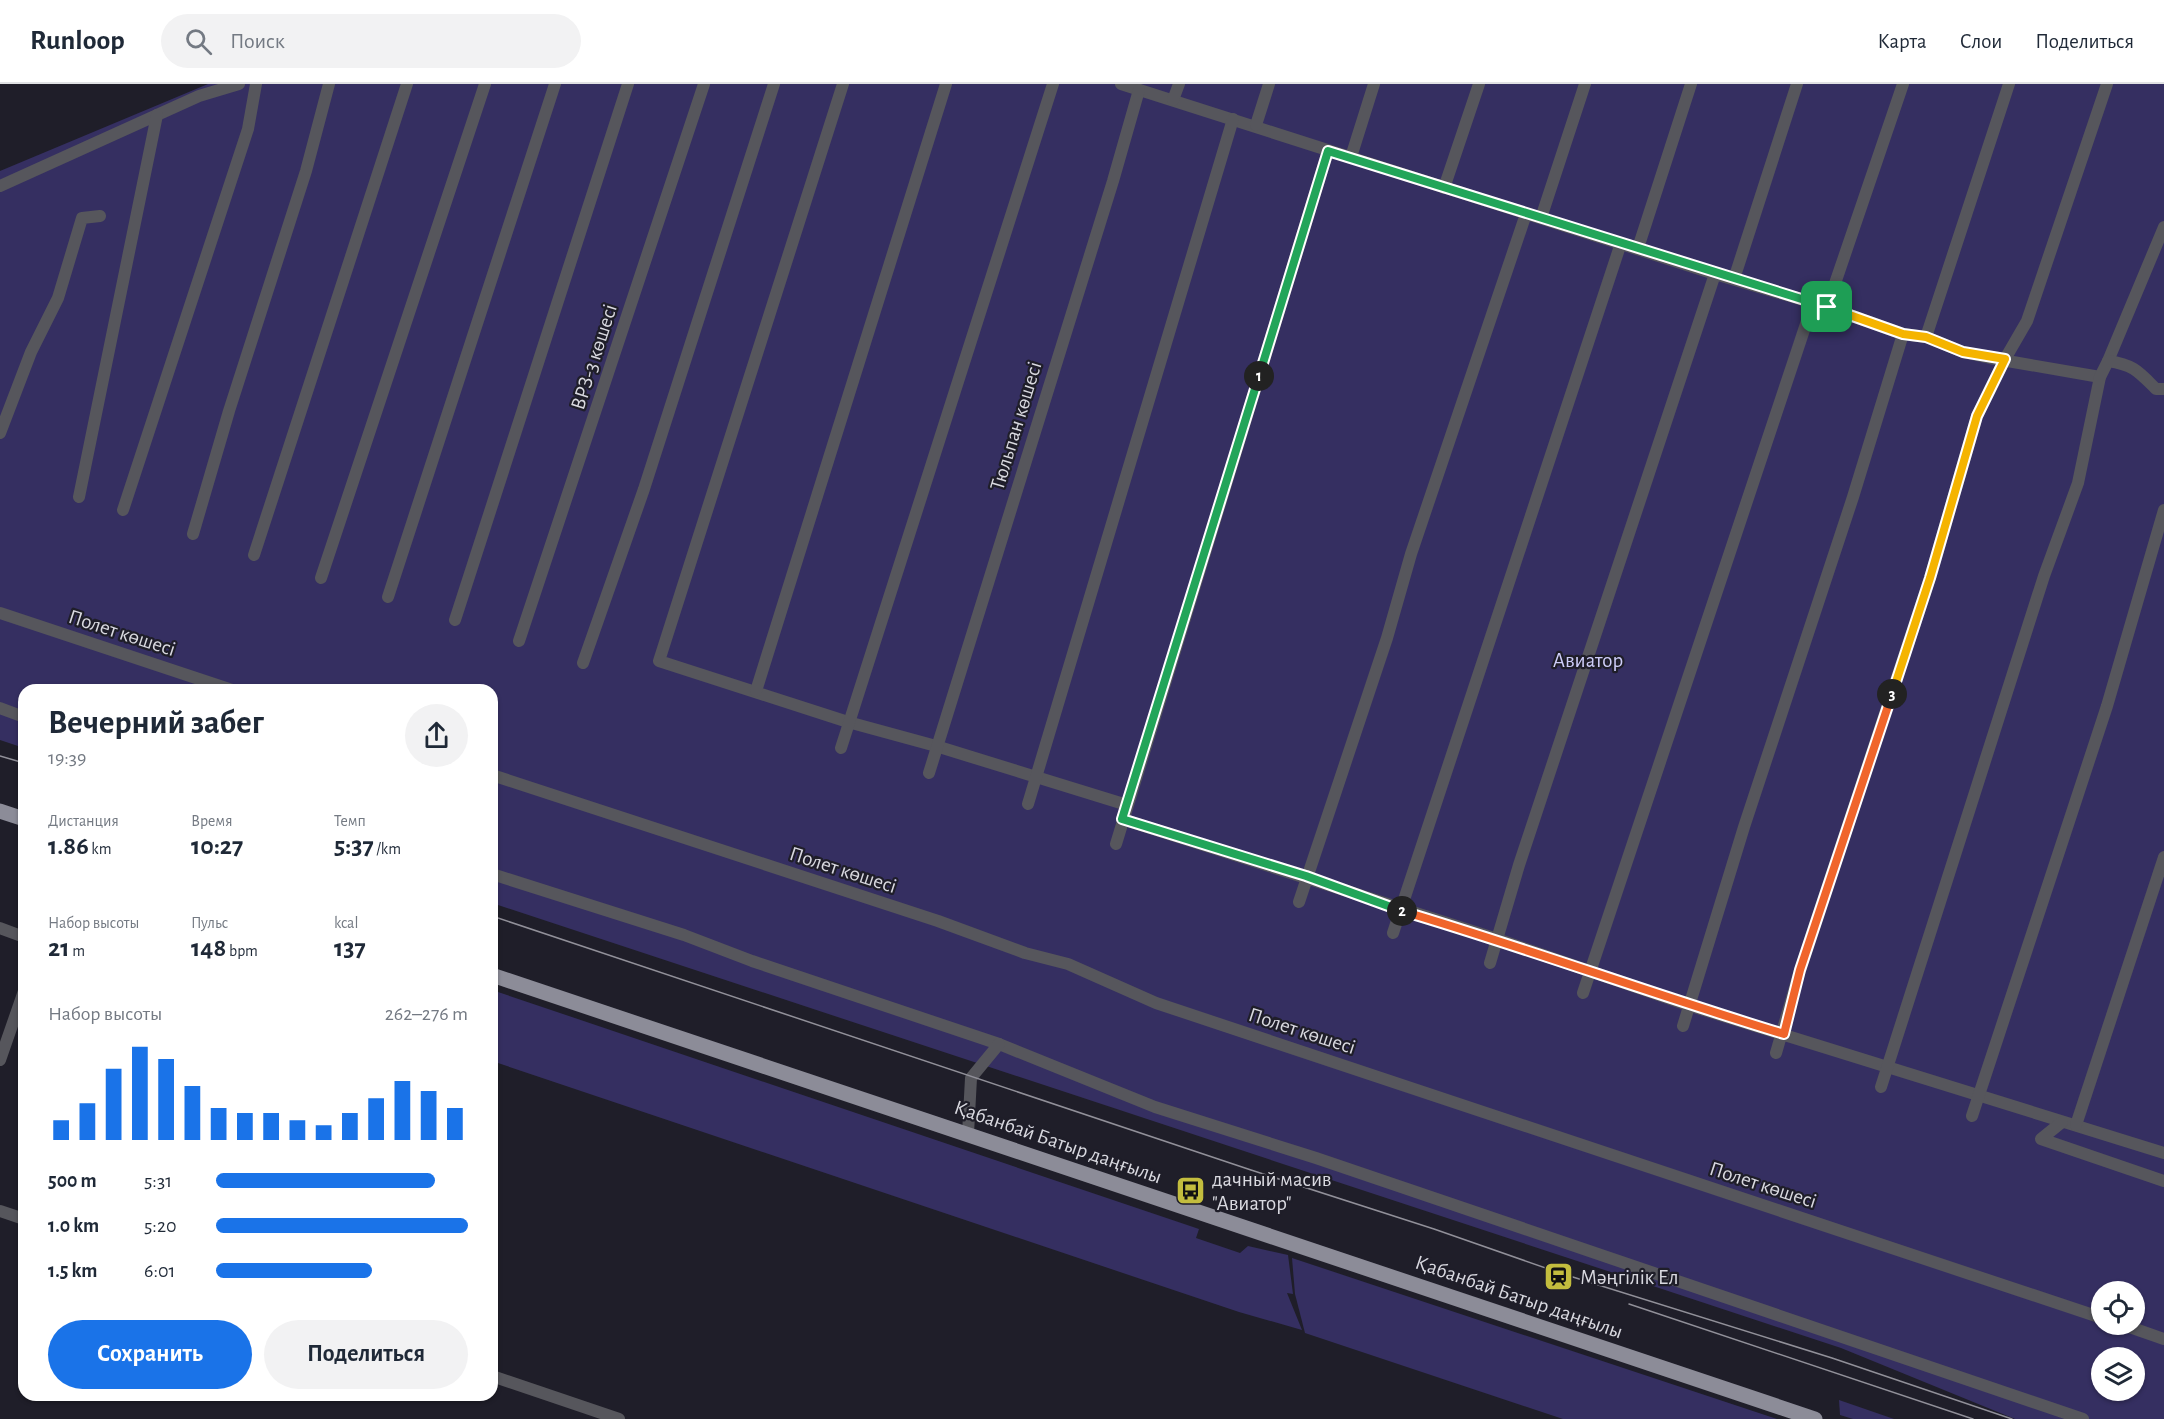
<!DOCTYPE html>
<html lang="ru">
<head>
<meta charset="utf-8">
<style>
  body { margin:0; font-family:"Alegreya Sans",sans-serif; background:#f2f2f3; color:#1f2937; height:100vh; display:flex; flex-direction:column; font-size:22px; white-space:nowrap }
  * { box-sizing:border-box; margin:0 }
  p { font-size:20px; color:#747a83 }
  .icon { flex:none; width:33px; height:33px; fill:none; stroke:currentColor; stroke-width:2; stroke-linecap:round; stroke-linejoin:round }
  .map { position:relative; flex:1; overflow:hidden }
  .drawer { position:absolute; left:18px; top:600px; width:480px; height:717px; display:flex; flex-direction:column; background:#fff; border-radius:18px; box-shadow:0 2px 4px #0004 }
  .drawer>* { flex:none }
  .buttons { position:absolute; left:2091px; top:1197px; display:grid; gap:12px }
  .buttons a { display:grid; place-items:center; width:54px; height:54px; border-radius:50%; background:#fff; box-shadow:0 2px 4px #0004; font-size:30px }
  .pin { position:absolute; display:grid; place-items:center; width:51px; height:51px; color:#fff; margin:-26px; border-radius:12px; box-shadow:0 3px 9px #0006 }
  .km { position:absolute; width:30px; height:30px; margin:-15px; border-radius:50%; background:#222; color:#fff; font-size:16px; line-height:30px; text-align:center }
  .round { display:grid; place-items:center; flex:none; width:63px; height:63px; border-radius:32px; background:#f2f2f3 }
  .head { display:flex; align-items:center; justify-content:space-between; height:102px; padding:0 30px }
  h1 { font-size:33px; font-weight:700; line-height:45px }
  .stats { display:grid; grid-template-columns:repeat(3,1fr); gap:9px; height:102px; padding:6px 30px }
  .stats div { display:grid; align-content:center }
  .stats b { font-size:26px; font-weight:700 }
  .stats small { font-size:16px; font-weight:400 }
  .stats p { font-size:16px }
  .chart { height:168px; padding:12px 30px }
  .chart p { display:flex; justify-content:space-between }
  .chart svg { width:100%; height:108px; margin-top:6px; stroke:#1a73e8; stroke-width:6 }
  .primary-button { display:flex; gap:12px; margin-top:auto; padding:12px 30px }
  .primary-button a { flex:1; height:69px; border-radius:36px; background:#1a73e8; color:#fff; font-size:24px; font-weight:700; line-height:69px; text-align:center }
  .primary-button a+a { background:#f2f2f3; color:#1f2937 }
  ul { padding:0 30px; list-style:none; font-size:20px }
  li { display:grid; grid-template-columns:96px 72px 1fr; align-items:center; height:45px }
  li i { height:15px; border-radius:8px; background:#1a73e8 }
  header { display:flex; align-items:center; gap:36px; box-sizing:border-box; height:84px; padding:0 30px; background:#fff; border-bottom:2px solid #e0e1e3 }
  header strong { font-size:28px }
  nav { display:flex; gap:33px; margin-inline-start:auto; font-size:21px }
  .search { width:420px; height:54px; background:#f2f2f3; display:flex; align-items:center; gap:15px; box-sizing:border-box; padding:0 21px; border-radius:33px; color:#747a83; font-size:22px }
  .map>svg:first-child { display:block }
  .green { fill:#352f61; fill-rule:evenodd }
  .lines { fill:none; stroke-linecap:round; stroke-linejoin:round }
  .street { stroke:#56565c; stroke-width:12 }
  .primary { stroke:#8c8c98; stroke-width:15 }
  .tram { stroke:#919099; stroke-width:1.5 }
  .split-1-casing { stroke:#fff; stroke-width:12 }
  .split-2-casing { stroke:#fff; stroke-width:12 }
  .split-3-casing { stroke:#fff; stroke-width:12 }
  .split-4-casing { stroke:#fff; stroke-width:12 }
  .split-1 { stroke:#22a559; stroke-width:8 }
  .split-2 { stroke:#22a559; stroke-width:8 }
  .split-3 { stroke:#f0652b; stroke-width:8 }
  .split-4 { stroke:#f5b400; stroke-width:8 }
  .labels { text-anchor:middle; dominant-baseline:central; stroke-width:4.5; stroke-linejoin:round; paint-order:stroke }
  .street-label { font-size:21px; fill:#d9d9e0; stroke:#1f1e29 }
  .park-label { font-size:21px; fill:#cecdf9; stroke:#1f1e29 }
  .poi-label { font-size:21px; fill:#d9d9e0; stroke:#1f1e29; text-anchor:start }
</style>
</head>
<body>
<header>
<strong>Runloop</strong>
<div class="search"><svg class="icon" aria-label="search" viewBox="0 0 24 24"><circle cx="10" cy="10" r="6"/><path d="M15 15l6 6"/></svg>Поиск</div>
<nav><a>Карта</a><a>Слои</a><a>Поделиться</a></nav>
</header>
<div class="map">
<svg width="2164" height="1335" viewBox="0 0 2164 1335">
  <rect width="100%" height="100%" fill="#1f1e29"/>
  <g class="green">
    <path d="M208,0h1956v1335h-149l-174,-71 -1349,-445v-213h-468v58l-24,-8v-569zM2102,1208h32v32h-32zM2102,1274h32v32h-32z"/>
    <polygon points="492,906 1199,1145 1196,1154 1240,1169 1248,1162 1288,1171 1293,1210 1287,1209 1302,1246 1239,1228 492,977"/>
    <polygon points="1292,1174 1777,1335 1563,1335 1305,1249 1295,1210"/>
    <polygon points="1839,1316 1894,1335 1853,1335 1840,1331"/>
  </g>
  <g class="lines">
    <g class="street">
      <polyline points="843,0 659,577 848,638 936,662 1127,721"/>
      <polyline points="1121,0 1715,190 1827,223 1903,250 1926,253 1963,268 1990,274 2100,293"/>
      <polyline points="1173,16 1179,0"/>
      <polyline points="1256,41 1269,0"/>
      <polyline points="1351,73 1374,0"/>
      <polyline points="0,102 199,12 239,0"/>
      <polyline points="1444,104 1479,0"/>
      <polyline points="1541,134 1585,0"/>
      <polyline points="1638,164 1691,0"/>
      <polyline points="1734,195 1797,0"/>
      <polyline points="1827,223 1903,0"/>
      <polyline points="1926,253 2009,0"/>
      <polyline points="2108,277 2164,143"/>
      <polyline points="0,349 31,268 58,214 82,134 100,132"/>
      <polyline points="79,413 157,31"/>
      <polyline points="123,426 248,45 256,0"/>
      <polyline points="193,450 229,327 306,87 329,0"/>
      <polyline points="254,471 407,0"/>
      <polyline points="321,494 485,0"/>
      <polyline points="388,513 555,0"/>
      <polyline points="0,529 232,606"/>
      <polyline points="455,536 628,0"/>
      <polyline points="519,557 704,0"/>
      <polyline points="583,579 644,405 774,0"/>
      <polyline points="756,607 946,0"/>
      <polyline points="0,624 24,633"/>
      <polyline points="841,664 1053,0"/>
      <polyline points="929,689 1113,97 1139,6"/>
      <polyline points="492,691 938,837 1025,869 1068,880 1156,919 2102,1234"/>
      <polyline points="1028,720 1233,35"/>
      <polyline points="1122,735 1497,855 1688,921 2164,1069"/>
      <polyline points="1116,760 1328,67"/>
      <polyline points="492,790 684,851 752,877 999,960 1155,1023 1316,1074 2083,1335"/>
      <polyline points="1299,818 1387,554 1411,470 1526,130"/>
      <polyline points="0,844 24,853"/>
      <polyline points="1393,849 1621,159"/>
      <polyline points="1490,879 1519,781 1715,190"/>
      <polyline points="1583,909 1813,219"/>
      <polyline points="1683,942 1744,743 1853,413 1903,250"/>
      <polyline points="1776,969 1800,886 1930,494 1977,332 2005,275 2027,237 2107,0"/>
      <polyline points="0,976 24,907"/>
      <path d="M1881,1003l163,-511 34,-93 22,-106 8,-16c26,4 30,10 48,28h8"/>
      <polyline points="1972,1032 2107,622 2164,426"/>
      <polyline points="2062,1038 2041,1055 2164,1097"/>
      <polyline points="2076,1041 2164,773"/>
      <polyline points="968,1050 971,994 999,960"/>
      <polyline points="0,1127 24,1135"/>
      <polyline points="2121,1240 2164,1255"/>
      <polyline points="492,1292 619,1335"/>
    </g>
    <g class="primary">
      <polyline points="0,727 24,735"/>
      <polyline points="492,891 1815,1335"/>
    </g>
    <g class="tram">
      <polyline points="0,672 24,679"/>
      <polyline points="492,832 1251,1086 1434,1145 1560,1189 1832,1274 2012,1335"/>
      <polyline points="1629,1220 1973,1335"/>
    </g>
  </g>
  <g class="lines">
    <defs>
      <polyline id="split-1" points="1259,292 1328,67 1827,223"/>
      <polyline id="split-2" points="1259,292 1122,735 1306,792 1402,827"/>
      <path id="split-3" d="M1402,827c128,38 253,84 382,123l16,-64 92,-276"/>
      <polyline id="split-4" points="1827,223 1903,250 1926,253 1963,268 2005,275 1977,332 1930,494 1892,610"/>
    </defs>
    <use href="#split-1" class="split-1-casing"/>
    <use href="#split-2" class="split-2-casing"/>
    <use href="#split-3" class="split-3-casing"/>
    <use href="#split-4" class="split-4-casing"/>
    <use href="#split-1" class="split-1"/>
    <use href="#split-2" class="split-2"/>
    <use href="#split-3" class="split-3"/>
    <use href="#split-4" class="split-4"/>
  </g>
  <defs>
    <symbol id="bus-square" viewBox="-11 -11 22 22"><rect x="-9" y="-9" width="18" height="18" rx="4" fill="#c3bd3e" stroke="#1f1e29"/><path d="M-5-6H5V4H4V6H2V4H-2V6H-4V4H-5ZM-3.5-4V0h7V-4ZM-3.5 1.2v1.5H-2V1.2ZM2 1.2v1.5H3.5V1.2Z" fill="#111"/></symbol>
    <symbol id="station-square" viewBox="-11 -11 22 22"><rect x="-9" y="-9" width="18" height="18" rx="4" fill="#c3bd3e" stroke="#1f1e29"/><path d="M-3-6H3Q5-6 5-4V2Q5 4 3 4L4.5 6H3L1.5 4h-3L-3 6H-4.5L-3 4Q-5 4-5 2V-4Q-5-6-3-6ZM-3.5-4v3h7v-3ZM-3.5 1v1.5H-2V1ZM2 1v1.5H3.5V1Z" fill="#111"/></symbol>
  </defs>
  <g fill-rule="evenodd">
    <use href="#bus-square" x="1174" y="1090" width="33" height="33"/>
    <use href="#station-square" x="1542" y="1176" width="33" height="33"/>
  </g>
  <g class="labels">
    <g class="street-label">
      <text transform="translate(594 273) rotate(-72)">ВРЗ-3 көшесі</text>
      <text transform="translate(1016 342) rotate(-73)">Тюльпан көшесі</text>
      <text transform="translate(122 549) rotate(18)">Полет көшесі</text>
      <text transform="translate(843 786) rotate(18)">Полет көшесі</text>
      <text transform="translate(1302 947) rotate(18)">Полет көшесі</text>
      <text transform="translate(1058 1058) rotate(19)">Қабанбай Батыр даңғылы</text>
      <text transform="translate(1763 1101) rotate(18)">Полет көшесі</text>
      <text transform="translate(1519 1213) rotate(19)">Қабанбай Батыр даңғылы</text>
    </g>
    <g class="park-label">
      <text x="1588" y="576">Авиатор</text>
    </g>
    <g class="poi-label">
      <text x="1212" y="1095">дачный масив<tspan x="1212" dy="24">"Авиатор"</tspan></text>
      <text x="1580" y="1193">Мәңгілік Ел</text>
    </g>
  </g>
</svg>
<div class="buttons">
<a><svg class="icon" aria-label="locate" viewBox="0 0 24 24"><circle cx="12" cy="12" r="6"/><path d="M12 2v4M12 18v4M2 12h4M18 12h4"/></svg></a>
<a><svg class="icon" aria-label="layers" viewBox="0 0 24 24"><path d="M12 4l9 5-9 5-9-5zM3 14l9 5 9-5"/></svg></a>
</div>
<div class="pin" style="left:1827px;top:223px;background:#1e9e55"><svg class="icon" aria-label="arrive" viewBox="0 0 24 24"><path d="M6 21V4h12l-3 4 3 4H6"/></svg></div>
<b class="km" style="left:1259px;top:292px">1</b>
<b class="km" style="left:1402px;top:827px">2</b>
<b class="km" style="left:1892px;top:610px">3</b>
<section class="drawer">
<div class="head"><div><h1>Вечерний забег</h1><p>19:39</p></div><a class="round"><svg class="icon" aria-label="share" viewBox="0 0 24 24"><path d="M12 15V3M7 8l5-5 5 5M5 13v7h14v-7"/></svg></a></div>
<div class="stats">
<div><p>Дистанция</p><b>1.86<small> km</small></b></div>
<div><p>Время</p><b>10:27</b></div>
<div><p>Темп</p><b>5:37<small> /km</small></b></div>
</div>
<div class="stats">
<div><p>Набор высоты</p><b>21<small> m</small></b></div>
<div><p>Пульс</p><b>148<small> bpm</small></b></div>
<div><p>kcal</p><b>137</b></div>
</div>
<div class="chart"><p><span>Набор высоты</span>262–276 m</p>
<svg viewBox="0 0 160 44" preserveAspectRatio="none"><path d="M5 44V36M15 44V29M25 44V15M35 44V6M45 44V11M55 44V22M65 44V31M75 44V33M85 44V33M95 44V36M105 44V38M115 44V33M125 44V27M135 44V20M145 44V24M155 44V31"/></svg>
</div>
<ul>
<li><b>500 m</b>5:31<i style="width:87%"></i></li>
<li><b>1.0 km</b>5:20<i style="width:100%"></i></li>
<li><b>1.5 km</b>6:01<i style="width:62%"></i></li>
</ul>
<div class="primary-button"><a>Сохранить</a><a>Поделиться</a></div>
</section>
</div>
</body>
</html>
